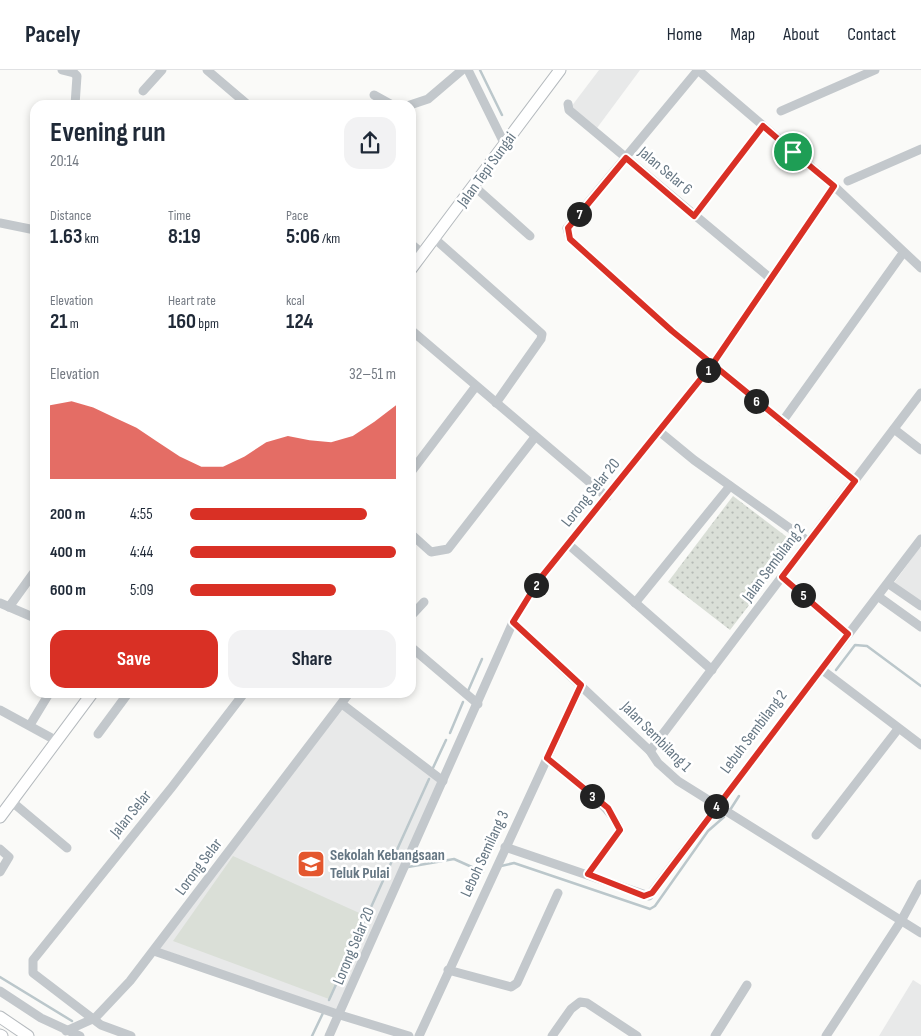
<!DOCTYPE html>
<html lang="en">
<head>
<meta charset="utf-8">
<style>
  body { margin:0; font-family:"Sofia Sans Condensed",sans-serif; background:#f2f2f3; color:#1f2937; height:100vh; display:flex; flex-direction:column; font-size:19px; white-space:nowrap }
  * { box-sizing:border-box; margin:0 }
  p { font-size:16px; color:#747a83 }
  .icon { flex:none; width:28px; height:28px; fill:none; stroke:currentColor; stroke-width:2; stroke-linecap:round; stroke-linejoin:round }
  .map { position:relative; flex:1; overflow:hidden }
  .details { position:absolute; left:30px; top:30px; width:386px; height:598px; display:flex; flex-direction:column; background:#fff; border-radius:15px; box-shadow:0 2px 8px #0003 }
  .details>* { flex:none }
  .pin { position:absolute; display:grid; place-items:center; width:42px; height:42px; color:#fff; margin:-21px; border:2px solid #fff; border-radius:50%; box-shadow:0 1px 5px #0007 }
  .km { position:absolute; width:25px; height:25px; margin:-12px; border-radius:50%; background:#222; color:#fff; font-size:14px; line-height:25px; text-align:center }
  .round { display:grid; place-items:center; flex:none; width:52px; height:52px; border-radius:15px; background:#f2f2f3 }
  .overview { display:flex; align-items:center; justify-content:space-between; height:85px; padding:0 20px }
  h1 { font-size:28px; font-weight:700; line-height:38px }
  .figures { display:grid; grid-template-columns:repeat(3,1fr); gap:8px; height:85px; padding:5px 20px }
  .figures div { display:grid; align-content:center }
  .figures b { font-size:21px; font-weight:700 }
  .figures small { font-size:14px; font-weight:400 }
  .figures p { font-size:14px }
  .chart { height:140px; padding:10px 20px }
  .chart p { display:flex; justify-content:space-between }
  .chart svg { width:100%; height:90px; margin-top:5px; fill:#d93025; opacity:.7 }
  .button { display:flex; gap:10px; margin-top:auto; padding:10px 20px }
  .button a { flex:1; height:58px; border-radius:15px; background:#d93025; color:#fff; font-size:20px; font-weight:700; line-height:58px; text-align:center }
  .button a+a { background:#f2f2f3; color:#1f2937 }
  ul { padding:0 20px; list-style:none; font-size:16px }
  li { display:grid; grid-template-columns:80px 60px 1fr; align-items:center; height:38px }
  li i { height:12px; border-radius:6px; background:#d93025 }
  header { display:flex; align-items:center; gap:30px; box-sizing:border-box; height:70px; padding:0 25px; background:#fff; border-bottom:1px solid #e0e1e3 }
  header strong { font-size:24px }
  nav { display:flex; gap:28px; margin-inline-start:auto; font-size:18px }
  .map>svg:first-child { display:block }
  .built { fill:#e8e9e9 }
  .green { fill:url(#green-dots) }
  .pitch { fill:#dadfd7 }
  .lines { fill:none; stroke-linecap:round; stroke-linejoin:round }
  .stream { stroke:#bbc7cb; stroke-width:2.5 }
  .major-casing { stroke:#b5babe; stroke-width:13 }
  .minor { stroke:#c3c8cc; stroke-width:9 }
  .major { stroke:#fff; stroke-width:11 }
  .route-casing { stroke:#fff; stroke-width:10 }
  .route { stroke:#d93025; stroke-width:6 }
  .labels { text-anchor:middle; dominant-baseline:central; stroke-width:5; stroke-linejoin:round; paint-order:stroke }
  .street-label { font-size:16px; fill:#657683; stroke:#fff }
  .poi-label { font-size:16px; font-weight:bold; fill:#657683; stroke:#fff; text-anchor:start }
</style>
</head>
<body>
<header>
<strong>Pacely</strong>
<nav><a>Home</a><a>Map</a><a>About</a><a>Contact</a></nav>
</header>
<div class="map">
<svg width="921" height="966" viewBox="0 0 921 966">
  <defs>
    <pattern id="green-dots" width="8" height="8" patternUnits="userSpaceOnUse" patternTransform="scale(1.25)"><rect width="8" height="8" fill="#dadfd7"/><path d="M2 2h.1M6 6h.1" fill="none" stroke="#b4b9b4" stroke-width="1.8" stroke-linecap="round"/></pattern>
  </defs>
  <rect width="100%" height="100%" fill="#fafaf8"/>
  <g class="built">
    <polygon points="599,0 640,0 597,58 571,37"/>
    <polygon points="920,477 921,478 921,532 894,513"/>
    <polygon points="340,635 440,711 339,941 155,877"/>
    <polygon points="913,910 921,915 921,966 879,966"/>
  </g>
  <polygon class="green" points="733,426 796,474 730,560 668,512"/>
  <polygon class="pitch" points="233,786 366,846 329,929 173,871"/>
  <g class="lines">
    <g class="stream">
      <polyline points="480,0 502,45"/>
      <polyline points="836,600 855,575 867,576 921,616"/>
      <polyline points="468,621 482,589"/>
      <polyline points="450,663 463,632"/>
      <polyline points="432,700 446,670"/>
      <polyline points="730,740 739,726"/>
      <polyline points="501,796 514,793 650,839 655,836 708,761 724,747"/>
      <polyline points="408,797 454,789 483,802"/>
      <polyline points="0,907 72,951"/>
      <polyline points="329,930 429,709"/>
      <polyline points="312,966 323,943"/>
    </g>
    <defs>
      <g id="major">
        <polyline points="411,199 560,0"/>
        <polyline points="0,747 93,622"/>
        <polyline points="0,947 28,966"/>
        <polyline points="0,965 2,966"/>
      </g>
    </defs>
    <use href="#major" class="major-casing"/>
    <g class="minor">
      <polyline points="62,0 74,3 77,6 75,35"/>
      <polyline points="207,0 248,35"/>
      <polyline points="468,0 505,75"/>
      <polyline points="143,21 162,0"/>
      <polyline points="374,25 392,35"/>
      <polyline points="568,34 569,40 770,208"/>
      <polyline points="410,35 428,29 462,0"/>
      <polyline points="781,41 875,0"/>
      <polyline points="848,111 921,79"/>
      <polyline points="475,117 530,166"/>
      <polyline points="694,146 763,56"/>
      <polyline points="0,153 35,160"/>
      <polyline points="435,169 542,264 541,269 496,333"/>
      <polyline points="411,174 423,184"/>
      <polyline points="411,260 607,427"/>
      <polyline points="782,352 903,183"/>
      <polyline points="894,359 921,380"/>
      <polyline points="660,362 694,390 809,472"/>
      <polyline points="411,402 476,316"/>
      <polyline points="855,411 672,261 570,169 567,158 698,0 834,116 921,198"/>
      <polyline points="411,464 431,482 448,479 535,367"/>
      <polyline points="568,474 712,600"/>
      <polyline points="782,507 848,564"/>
      <polyline points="889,514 921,536"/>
      <polyline points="879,527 921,557"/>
      <polyline points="0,533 35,548"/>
      <polyline points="635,533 730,416"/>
      <polyline points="9,537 35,501"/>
      <polyline points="411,546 424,532"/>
      <polyline points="513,552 650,681 658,693 678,711 921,863"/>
      <polyline points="411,577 478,634"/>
      <polyline points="821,599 921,675"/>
      <polyline points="342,634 443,711"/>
      <polyline points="0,640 57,671"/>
      <polyline points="30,655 50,622"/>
      <polyline points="98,664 129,622"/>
      <polyline points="650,681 921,323"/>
      <path d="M547,688c21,19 64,46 73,72l-32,44"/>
      <polyline points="11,731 67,778"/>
      <polyline points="816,765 898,659"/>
      <polyline points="505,777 649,826 921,469"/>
      <polyline points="0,779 9,787 0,802"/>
      <polyline points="154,881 340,945 409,966"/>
      <polyline points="448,900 511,917 517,913 558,823"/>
      <polyline points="0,921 41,948 80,966"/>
      <polyline points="66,961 95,948 130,911 350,622"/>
      <polyline points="131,966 101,955 33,903 33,890 172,717 245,622"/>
      <polyline points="329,966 513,552 539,510 712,295 834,116"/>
      <polyline points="419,966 581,615"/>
      <polyline points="552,966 571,939 580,932 587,933 637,966"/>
      <polyline points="715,966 747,915"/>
      <polyline points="826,966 901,851 921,814"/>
    </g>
    <use href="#major" class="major"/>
  </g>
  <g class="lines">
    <defs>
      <polyline id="route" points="793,82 834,116 712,295 539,510 513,552 581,615 547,688 608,738 620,760 588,804 644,826 652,823 848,564 782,507 855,411 672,261 570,169 568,158 626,88 694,146 763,56 793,82"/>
    </defs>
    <use href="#route" class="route-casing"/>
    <use href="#route" class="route"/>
  </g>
  <defs>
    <symbol id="school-square" viewBox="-11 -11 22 22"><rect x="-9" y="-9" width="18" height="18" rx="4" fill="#e4572e" stroke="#fff"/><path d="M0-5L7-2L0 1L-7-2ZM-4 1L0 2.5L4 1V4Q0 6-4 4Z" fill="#fff"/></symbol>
  </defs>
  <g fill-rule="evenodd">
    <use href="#school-square" x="295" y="778" width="32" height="32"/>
  </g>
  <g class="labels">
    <g class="street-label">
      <text transform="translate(487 100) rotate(-54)">Jalan Tepi Sungai</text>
      <text transform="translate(665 101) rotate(40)">Jalan Selar 6</text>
      <text transform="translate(591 423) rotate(-51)">Lorong Selar 20</text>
      <text transform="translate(774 493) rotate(-53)">Jalan Sembilang 2</text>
      <text transform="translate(754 662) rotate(-53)">Lebuh Sembilang 2</text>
      <text transform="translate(656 667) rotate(45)">Jalan Sembilang 1</text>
      <text transform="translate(131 744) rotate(-51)">Jalan Selar</text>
      <text transform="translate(485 784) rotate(-65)">Leboh Semilang 3</text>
      <text transform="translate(199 797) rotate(-53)">Lorong Selar</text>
      <text transform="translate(354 876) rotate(-67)">Lorong Selar 20</text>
    </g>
    <g class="poi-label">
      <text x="330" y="785">Sekolah Kebangsaan<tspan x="330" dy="18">Teluk Pulai</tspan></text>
    </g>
  </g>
</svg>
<div class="pin" style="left:793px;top:82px;background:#1e9e55"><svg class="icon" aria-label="arrive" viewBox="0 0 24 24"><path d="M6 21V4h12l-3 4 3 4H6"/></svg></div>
<b class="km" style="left:708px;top:300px">1</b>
<b class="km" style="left:536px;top:515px">2</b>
<b class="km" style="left:592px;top:726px">3</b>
<b class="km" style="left:716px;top:736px">4</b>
<b class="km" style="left:803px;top:525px">5</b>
<b class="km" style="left:756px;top:331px">6</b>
<b class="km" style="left:579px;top:144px">7</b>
<section class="details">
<div class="overview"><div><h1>Evening run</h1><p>20:14</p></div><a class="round"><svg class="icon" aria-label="share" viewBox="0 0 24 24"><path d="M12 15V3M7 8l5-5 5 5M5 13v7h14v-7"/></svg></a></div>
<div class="figures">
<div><p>Distance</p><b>1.63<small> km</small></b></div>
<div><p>Time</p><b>8:19</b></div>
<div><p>Pace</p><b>5:06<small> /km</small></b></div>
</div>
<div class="figures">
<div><p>Elevation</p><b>21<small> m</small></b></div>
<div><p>Heart rate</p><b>160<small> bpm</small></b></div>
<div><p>kcal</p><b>124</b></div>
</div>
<div class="chart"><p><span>Elevation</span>32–51 m</p>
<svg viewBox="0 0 160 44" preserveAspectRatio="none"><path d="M0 44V8L10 6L20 9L30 14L40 19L50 26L60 33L70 38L80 38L90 33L100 26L110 23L120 25L130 26L140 23L150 16L160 8V44z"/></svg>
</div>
<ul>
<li><b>200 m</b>4:55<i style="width:86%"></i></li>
<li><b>400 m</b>4:44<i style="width:100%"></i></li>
<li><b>600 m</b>5:09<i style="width:71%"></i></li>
</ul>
<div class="button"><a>Save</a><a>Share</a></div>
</section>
</div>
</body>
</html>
